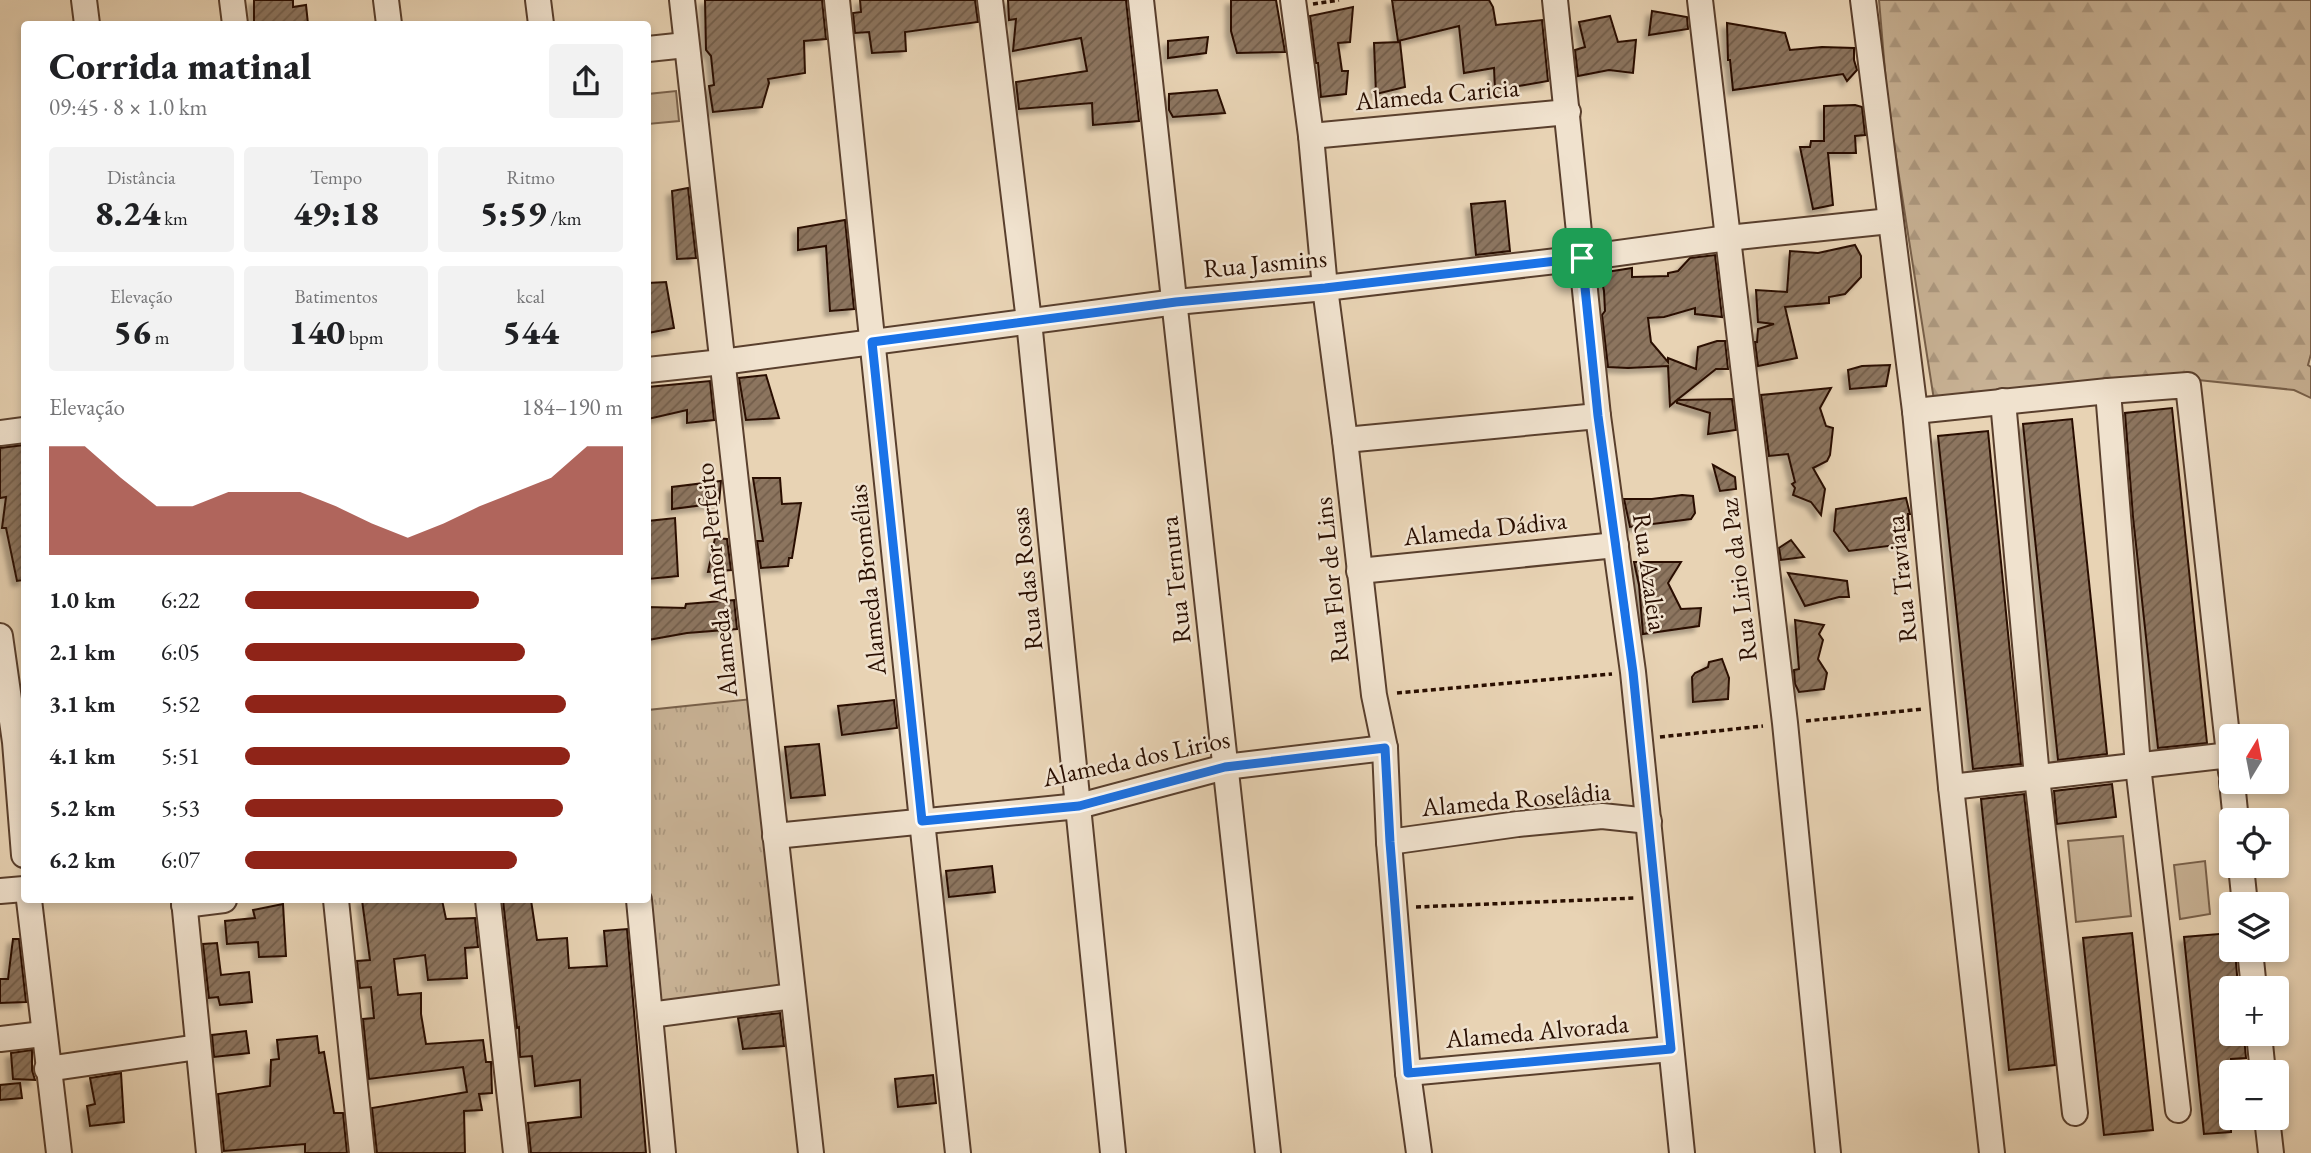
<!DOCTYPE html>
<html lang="pt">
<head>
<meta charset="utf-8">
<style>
  body { margin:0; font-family:"EB Garamond",serif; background:#f2f2f2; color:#202124; height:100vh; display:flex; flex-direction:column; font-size:26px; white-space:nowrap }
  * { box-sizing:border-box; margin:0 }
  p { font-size:23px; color:#757577 }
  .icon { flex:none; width:38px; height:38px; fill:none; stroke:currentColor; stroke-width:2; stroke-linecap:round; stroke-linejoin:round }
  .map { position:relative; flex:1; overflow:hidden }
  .drawer { position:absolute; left:21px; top:21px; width:630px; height:882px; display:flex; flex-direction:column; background:#fff; border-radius:7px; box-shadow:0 4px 10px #0003 }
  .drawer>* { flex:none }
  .needle { width:46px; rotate:10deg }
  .tools { position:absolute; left:2219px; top:724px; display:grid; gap:14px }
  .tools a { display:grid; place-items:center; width:70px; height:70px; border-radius:7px; background:#fff; box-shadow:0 4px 10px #0003; font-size:35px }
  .pin { position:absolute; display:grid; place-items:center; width:60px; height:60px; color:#fff; margin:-30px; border-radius:14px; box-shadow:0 4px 10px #0006 }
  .round { display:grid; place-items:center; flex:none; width:74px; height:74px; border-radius:7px; background:#f2f2f2 }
  .summary { display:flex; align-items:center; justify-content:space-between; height:119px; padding:0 28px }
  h1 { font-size:38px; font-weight:800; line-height:52px }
  .figures { display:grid; grid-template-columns:repeat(3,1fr); gap:10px; height:119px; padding:7px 28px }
  .figures div { display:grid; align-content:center; border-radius:7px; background:#f2f2f2; text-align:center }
  .figures b { font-size:35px; font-weight:800 }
  .figures small { font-size:19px; font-weight:400 }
  .figures p { font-size:19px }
  .chart { height:196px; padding:14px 28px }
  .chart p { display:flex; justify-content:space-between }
  .chart svg { width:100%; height:126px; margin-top:7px; fill:#8f2418; opacity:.7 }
  ul { padding:0 28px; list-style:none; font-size:23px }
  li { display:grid; grid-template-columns:112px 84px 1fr; align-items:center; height:52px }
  li i { height:18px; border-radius:9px; background:#8f2418 }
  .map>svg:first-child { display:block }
  .grass { fill:url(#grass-tufts); stroke:#78604a; stroke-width:2 }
  .forest { fill:url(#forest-firs); stroke:#78604a; stroke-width:2 }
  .pitch { fill:#c8b295; stroke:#78604a; stroke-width:2 }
  .building { fill:url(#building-hatch); stroke:#290e00; stroke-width:2; filter:url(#shadow) }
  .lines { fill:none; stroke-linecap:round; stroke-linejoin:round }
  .minor-casing { stroke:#593f2d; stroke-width:28 }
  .path { stroke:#290e00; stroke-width:3.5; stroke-dasharray:5 3.5; stroke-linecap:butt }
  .minor { stroke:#f0e2ce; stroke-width:24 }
  .route-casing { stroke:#fff; stroke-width:14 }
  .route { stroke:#1a73e8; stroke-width:9 }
  .labels { text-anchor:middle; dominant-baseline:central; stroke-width:5; stroke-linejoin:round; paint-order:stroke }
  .street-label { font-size:26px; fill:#290e00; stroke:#f0e2ce }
</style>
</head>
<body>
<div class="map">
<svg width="2311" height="1153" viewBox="0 0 2311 1153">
  <defs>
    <pattern id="grass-tufts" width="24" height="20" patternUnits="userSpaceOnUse" patternTransform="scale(1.75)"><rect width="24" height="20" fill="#c8b295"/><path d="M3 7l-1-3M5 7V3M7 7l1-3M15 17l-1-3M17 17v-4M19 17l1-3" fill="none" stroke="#ac987f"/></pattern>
    <pattern id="forest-firs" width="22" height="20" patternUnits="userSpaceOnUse" patternTransform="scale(1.75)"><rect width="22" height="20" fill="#c8b295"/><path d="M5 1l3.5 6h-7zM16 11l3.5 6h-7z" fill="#ac987f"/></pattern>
    <pattern id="building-hatch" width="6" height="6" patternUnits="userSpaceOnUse" patternTransform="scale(1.75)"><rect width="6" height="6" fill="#8c745e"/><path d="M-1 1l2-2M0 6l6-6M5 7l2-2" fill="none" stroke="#725e4b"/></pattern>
    <filter id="shadow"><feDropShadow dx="-5" dy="5" stdDeviation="2" flood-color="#0004"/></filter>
  </defs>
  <rect width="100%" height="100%" fill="#e8d3b4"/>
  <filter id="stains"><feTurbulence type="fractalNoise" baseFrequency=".00286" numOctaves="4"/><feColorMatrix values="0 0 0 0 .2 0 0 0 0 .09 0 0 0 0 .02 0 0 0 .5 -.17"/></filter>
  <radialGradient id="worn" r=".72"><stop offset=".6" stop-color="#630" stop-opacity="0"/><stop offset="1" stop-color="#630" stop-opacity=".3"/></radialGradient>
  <polygon class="grass" points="752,699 788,984 656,1008 648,900 648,710"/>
  <polygon class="forest" points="1879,0 2311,0 2311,354 2308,365 2311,367 2311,398 2294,390 2198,380 1934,400 1888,106"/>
  <g class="pitch">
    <polygon points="676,91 679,121 648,124 648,94"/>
    <polygon points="2123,836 2131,916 2076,922 2068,841"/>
    <polygon points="2205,861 2210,914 2180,919 2174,865"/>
  </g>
  <g class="building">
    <polygon points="254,0 293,0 293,7 306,5 308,24 254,24"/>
    <polygon points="705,0 822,0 826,39 804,41 805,73 768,79 769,83 762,107 713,112 709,86 714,85 711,56 706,50"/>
    <polygon points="860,0 975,0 978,22 905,32 906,51 872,53 869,32 855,33 853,13 861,12"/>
    <polygon points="1008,0 1126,0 1139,121 1093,125 1092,103 1019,109 1016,82 1087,71 1081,38 1013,51 1016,19 1009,20"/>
    <polygon points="1231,0 1276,0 1285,52 1237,53 1231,31"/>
    <polygon points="1392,0 1489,0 1493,7 1496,25 1542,20 1548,81 1495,90 1494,68 1464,73 1459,26 1398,41"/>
    <polygon points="1353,7 1350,42 1338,43 1342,71 1348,71 1346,94 1321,97 1318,63 1316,63 1310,16"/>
    <polygon points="1652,11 1687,17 1688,29 1649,35"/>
    <polygon points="1610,16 1618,42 1636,40 1633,73 1609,70 1578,76 1575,50 1585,47 1579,22"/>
    <polygon points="1727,23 1785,33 1790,50 1822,47 1854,48 1854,60 1857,70 1847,81 1843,74 1733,90 1730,60 1728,60"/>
    <polygon points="1208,37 1206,53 1168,58 1168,41"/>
    <polygon points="1400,42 1405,87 1376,94 1374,43"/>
    <polygon points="1217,90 1225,113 1173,117 1169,110 1169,94"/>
    <polygon points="1855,105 1862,107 1865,135 1855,136 1856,153 1828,153 1833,205 1813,209 1800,147 1810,147 1811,141 1824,141 1824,106"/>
    <polygon points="688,188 696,258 677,259 672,191"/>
    <polygon points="1505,201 1510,251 1476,255 1471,204"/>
    <polygon points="845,220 854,309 830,311 826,246 798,250 798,228"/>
    <polygon points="1855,245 1861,256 1861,277 1845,294 1829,297 1829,303 1785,307 1797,358 1758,366 1755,342 1757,342 1758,329 1774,324 1758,322 1756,290 1787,292 1790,251 1818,253"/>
    <polygon points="1715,255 1722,317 1695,314 1695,308 1664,317 1648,318 1651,342 1668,362 1668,358 1696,369 1698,347 1717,341 1725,341 1728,369 1716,369 1677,400 1732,399 1736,430 1708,434 1710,413 1677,403 1677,400 1670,406 1668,366 1628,368 1608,367 1602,315 1605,311 1604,291 1600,273 1632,268 1632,277 1668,276 1668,273 1678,271 1690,258"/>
    <polygon points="666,282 674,328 648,333 648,283"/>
    <polygon points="1890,365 1886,386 1850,389 1848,370 1862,366"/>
    <polygon points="766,375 779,418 746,420 739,378"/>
    <polygon points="710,381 714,420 687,423 687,410 648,419 648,387"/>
    <polygon points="1831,388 1820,408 1826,426 1833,428 1830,455 1827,461 1813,468 1825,489 1821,515 1811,502 1793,495 1795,488 1792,484 1795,482 1788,454 1769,456 1761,395"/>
    <polygon points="2172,408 2207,743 2158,748 2133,517 2125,413"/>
    <polygon points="2072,419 2107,754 2058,760 2023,424"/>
    <polygon points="1988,431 2021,764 1973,769 1938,436"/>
    <polygon points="24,445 24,580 17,581 6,528 2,528 6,497 0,498 0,448"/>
    <polygon points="1713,465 1735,477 1736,489 1720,491"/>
    <polygon points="753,478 780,478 782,504 801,503 792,558 789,558 788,566 761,568 757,541 763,541"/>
    <polygon points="721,481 719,503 672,509 672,487"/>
    <polygon points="1682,495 1693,496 1695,513 1691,519 1630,527 1624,499 1652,499"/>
    <polygon points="1906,498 1910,514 1908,514 1909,530 1900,530 1904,544 1849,551 1834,531 1836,509"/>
    <polygon points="675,518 678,576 648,579 648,521"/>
    <polygon points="715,538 727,539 731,570 708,572"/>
    <polygon points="1791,540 1804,557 1781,560 1779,548"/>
    <polygon points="1634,562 1681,562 1668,583 1681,609 1701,608 1699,626 1643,634 1639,585"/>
    <polygon points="1788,573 1847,581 1849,597 1839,597 1805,606"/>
    <polygon points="734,600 737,629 687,633 648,640 648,607 685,608 686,604"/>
    <polygon points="1795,620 1824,625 1819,634 1823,640 1818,659 1827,673 1824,689 1799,692 1795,684 1794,670 1799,669"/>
    <polygon points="1722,659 1729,678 1728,699 1693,702 1692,677 1695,673 1708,667 1709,662"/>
    <polygon points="894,700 897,728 842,735 838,706"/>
    <polygon points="819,744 825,795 791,798 785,747"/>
    <polygon points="2112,784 2116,817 2057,824 2054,791"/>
    <polygon points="2024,794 2055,1065 2009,1070 1981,799"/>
    <polygon points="992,866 995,892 949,897 946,871"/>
    <polygon points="362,900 442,900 446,919 475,918 478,947 465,948 467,978 428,980 425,955 394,959 398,995 421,993 421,1014 426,1044 483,1040 486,1062 491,1062 492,1093 479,1094 482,1110 464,1111 465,1153 377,1153 372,1108 467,1092 463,1067 369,1079 363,1019 374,1018 371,987 360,988 357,961 370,960"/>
    <polygon points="503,900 531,900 537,940 567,938 569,968 607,966 604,931 627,929 646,1153 531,1153 528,1123 581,1117 580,1080 535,1086 532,1056 520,1057 519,1027 517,1028"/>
    <polygon points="283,904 286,956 259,957 258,942 227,944 225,921 255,918 253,910"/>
    <polygon points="2132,933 2153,1130 2104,1135 2083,938"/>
    <polygon points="2231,933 2231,950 2235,950 2238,987 2231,987 2231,1038 2244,1037 2246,1058 2231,1059 2231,1132 2204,1134 2184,937"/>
    <polygon points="13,939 19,939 26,1002 0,1003 0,979 8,979"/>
    <polygon points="217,943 221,975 249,972 252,1002 220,1005 218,997 209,998 203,944"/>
    <polygon points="780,1013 784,1046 743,1049 738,1018"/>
    <polygon points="246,1031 249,1053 214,1057 212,1035"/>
    <polygon points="317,1036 319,1053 324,1052 334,1113 343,1113 347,1153 305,1153 305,1144 224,1151 218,1094 270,1086 271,1060 279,1059 277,1040"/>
    <polygon points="32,1050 32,1070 35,1080 13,1079 11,1053"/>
    <polygon points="121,1073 124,1122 90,1126 87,1106 95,1104 90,1078"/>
    <polygon points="933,1075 936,1103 898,1107 895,1079"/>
    <polygon points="20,1083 22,1098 0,1100 0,1085"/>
  </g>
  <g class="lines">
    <defs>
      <g id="minor">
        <polyline points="84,0 87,24"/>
        <polyline points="232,0 235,24"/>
        <polyline points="386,0 389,24"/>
        <polyline points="538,0 541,24"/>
        <polyline points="682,0 811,1153"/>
        <polyline points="837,0 922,821 958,1153"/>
        <polyline points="990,0 1029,321 1113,1153"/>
        <polyline points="1141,0 1268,1153"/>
        <polyline points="1293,0 1311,136 1325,288 1345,440 1374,695 1385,748 1389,842 1408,1073 1419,1153"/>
        <polyline points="1555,0 1598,416 1633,672 1682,1153"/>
        <polyline points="1700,0 1785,723 1828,1153"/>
        <polyline points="1863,0 1915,411 1951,787 1992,1153"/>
        <polyline points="648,49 686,45"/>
        <polyline points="1311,136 1568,112"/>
        <polyline points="648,370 722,362 1176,302 1325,288 1582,258 1728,238 1890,221"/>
        <polyline points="2108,391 2138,766 2178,1110"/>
        <polyline points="2003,401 2037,777 2075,1113"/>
        <polyline points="1915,411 2108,391 2188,385 2231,772"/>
        <polyline points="0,433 24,430"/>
        <polyline points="1345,440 1598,416"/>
        <polyline points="1359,571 1616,545"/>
        <polyline points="0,636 15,742 24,855"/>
        <polyline points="2232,782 2236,821"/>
        <polyline points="1951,787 2230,755"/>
        <polyline points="775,836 1079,806 1225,767 1385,748"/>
        <polyline points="1389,842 1518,824 1602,816 1649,821"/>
        <polyline points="2241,866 2245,905"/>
        <polyline points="0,891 24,889"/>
        <polyline points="29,900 59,1153"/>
        <polyline points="184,900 209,1153"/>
        <polyline points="336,900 362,1153"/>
        <polyline points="488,900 516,1153"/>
        <polyline points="639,900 663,1153"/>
        <polyline points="184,905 224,900"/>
        <polyline points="2250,950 2254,989"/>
        <polyline points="650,1015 793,996"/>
        <polyline points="2259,1034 2263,1073"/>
        <polyline points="0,1039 43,1034"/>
        <polyline points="47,1069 198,1047"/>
        <polyline points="1408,1073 1671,1049"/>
        <polyline points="2267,1118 2271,1153"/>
      </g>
    </defs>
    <use href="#minor" class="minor-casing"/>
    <g class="path">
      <polyline points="1313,4 1339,0"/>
      <polyline points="1397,693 1612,674"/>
      <polyline points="1806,721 1923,709"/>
      <polyline points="1660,737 1763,726"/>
      <polyline points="1416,907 1635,898"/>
    </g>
    <use href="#minor" class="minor"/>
  </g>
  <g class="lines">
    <defs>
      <polygon id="route" points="1582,258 1598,416 1633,672 1671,1049 1408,1073 1390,842 1385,748 1225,767 1079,806 922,821 872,342 1176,302 1325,288"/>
    </defs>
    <use href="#route" class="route-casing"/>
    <use href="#route" class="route"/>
  </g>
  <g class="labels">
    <g class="street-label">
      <text transform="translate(1437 94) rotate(-5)">Alameda Caricia</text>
      <text transform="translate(1265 263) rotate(-5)">Rua Jasmins</text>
      <text transform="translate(1485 528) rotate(-6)">Alameda Dádiva</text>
      <text transform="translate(1650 572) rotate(82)">Rua Azaleia</text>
      <text transform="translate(1026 579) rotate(-96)">Rua das Rosas</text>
      <text transform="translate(1901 579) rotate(-96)">Rua Traviata</text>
      <text transform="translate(716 580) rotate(-96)">Alameda Amor Perfeito</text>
      <text transform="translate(867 580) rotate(-96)">Alameda Bromélias</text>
      <text transform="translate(1175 580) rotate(-96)">Rua Ternura</text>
      <text transform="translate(1331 580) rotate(-96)">Rua Flor de Lins</text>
      <text transform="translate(1738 580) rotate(-97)">Rua Lirio da Paz</text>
      <text transform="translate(1136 758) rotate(-12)">Alameda dos Lirios</text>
      <text transform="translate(1516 799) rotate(-5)">Alameda Roselâdia</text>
      <text transform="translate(1537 1031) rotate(-5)">Alameda Alvorada</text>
    </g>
  </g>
  <rect width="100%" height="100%" filter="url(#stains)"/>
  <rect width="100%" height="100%" fill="url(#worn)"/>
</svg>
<div class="tools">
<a><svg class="needle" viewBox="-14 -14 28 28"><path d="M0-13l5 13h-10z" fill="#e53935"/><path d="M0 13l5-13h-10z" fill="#757577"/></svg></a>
<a><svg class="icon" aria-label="locate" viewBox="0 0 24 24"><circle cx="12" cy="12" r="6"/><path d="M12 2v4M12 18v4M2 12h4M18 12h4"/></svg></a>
<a><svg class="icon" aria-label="layers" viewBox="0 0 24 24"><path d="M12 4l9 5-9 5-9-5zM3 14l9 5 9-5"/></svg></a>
<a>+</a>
<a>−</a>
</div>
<div class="pin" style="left:1582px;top:258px;background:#1e9e55"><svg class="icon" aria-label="arrive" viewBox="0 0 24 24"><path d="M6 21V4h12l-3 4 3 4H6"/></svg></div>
<section class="drawer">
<div class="summary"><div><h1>Corrida matinal</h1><p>09:45 · 8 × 1.0 km</p></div><a class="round"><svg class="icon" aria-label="share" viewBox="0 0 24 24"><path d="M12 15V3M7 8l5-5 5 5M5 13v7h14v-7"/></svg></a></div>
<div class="figures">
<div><p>Distância</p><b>8.24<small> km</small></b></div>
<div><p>Tempo</p><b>49:18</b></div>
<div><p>Ritmo</p><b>5:59<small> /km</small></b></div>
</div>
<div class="figures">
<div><p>Elevação</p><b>56<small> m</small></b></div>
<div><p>Batimentos</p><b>140<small> bpm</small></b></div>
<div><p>kcal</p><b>544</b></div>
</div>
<div class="chart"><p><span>Elevação</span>184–190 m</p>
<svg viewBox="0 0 160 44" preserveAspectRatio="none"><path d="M0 44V6L10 6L20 17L30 27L40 27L50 22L60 22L70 22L80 27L90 33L100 38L110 33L120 27L130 22L140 17L150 6L160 6V44z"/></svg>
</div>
<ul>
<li><b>1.0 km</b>6:22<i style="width:62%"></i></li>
<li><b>2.1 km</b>6:05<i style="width:74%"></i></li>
<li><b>3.1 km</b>5:52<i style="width:85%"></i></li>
<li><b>4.1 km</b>5:51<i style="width:86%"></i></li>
<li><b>5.2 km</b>5:53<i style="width:84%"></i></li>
<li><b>6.2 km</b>6:07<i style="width:72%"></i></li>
</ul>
</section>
</div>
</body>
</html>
